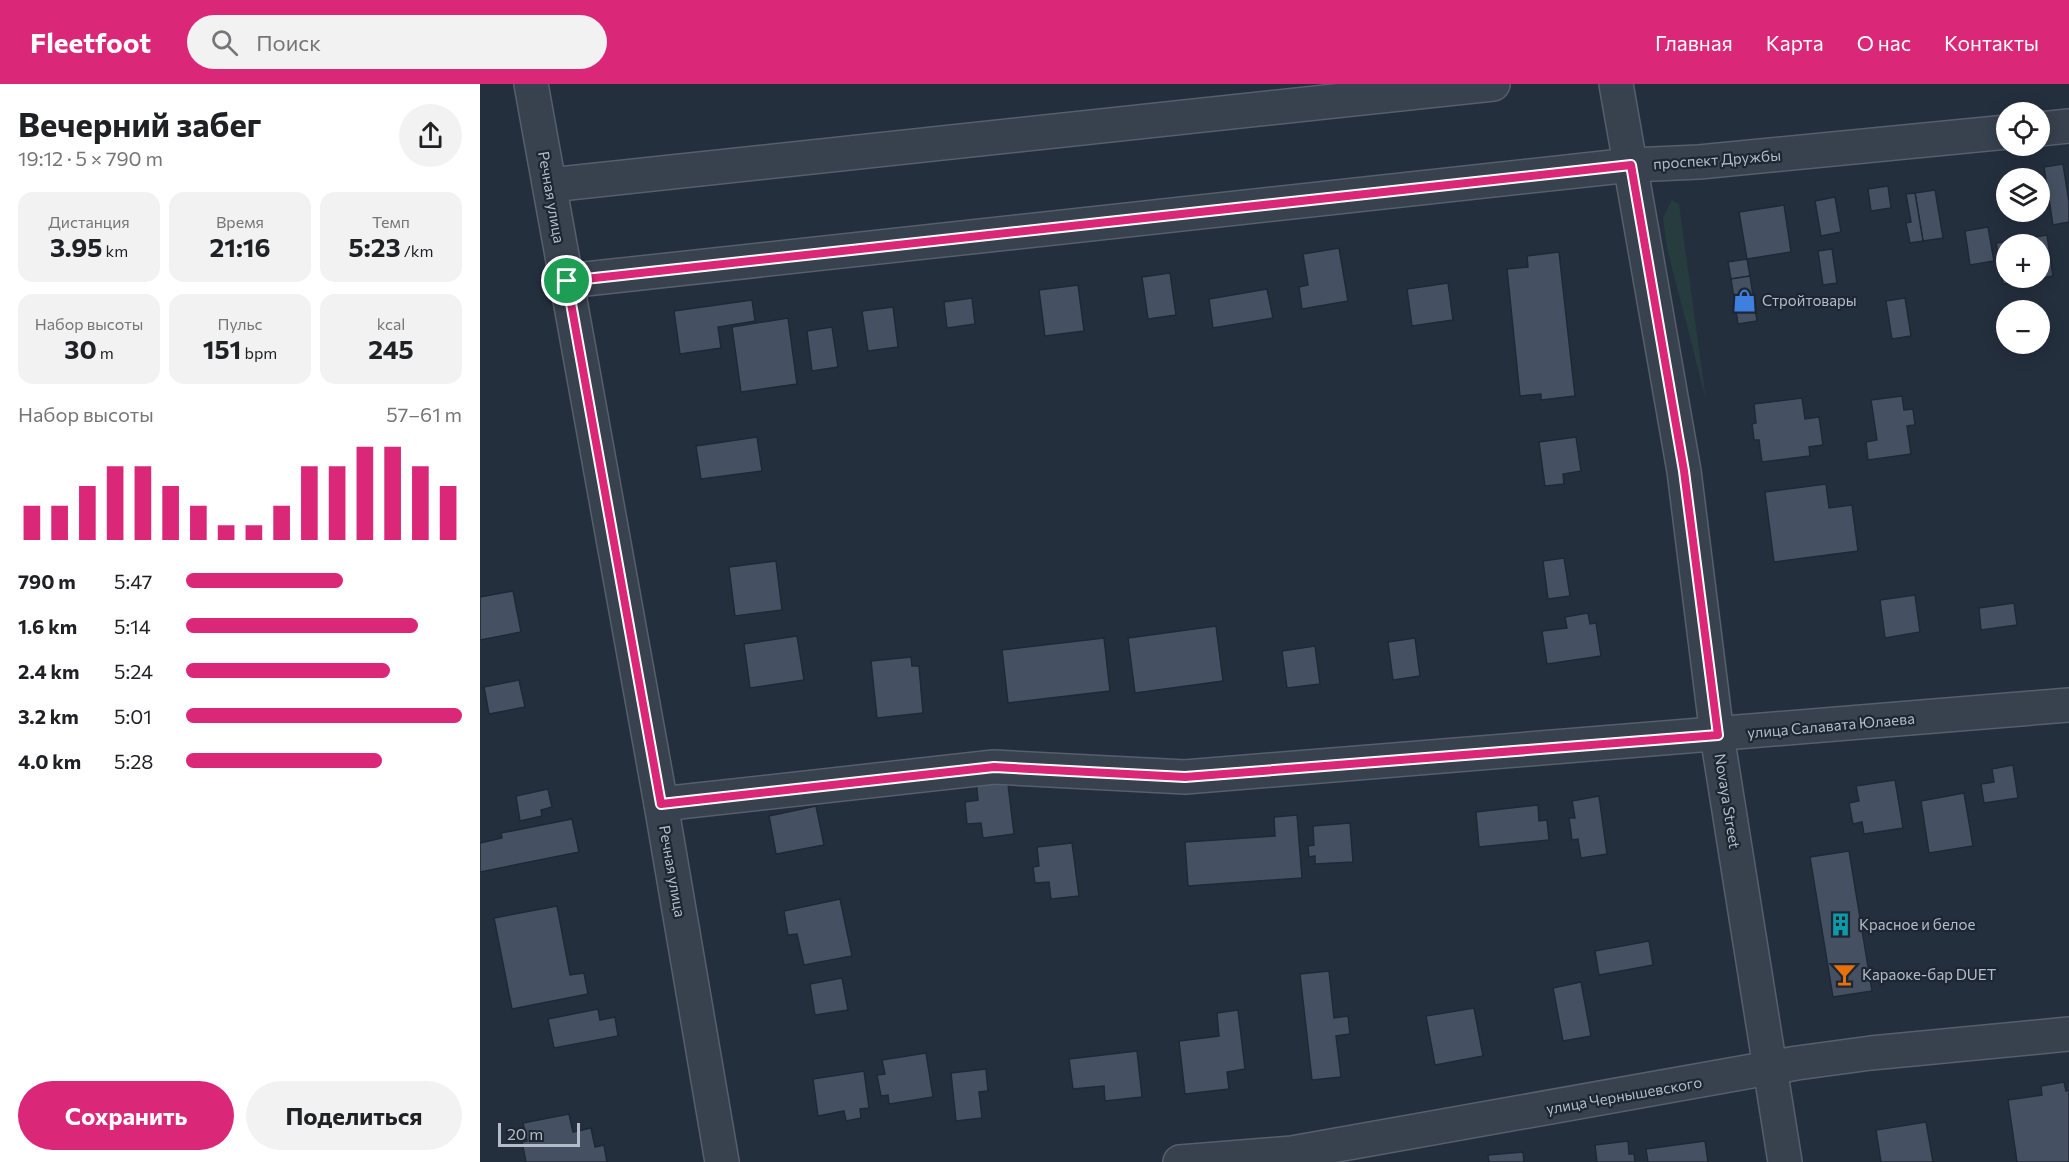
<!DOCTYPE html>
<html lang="ru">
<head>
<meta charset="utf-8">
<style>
  body { margin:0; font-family:Commissioner,sans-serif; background:#f2f2f2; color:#202124; height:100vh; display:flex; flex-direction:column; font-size:22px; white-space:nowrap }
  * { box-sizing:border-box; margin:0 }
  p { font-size:20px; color:#757577 }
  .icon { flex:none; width:33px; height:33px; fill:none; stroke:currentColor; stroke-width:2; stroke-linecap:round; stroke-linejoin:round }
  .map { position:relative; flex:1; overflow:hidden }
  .sheet { display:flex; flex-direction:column; background:#fff; width:480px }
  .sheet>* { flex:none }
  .buttons { position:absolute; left:1516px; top:18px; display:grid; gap:12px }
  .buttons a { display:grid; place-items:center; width:54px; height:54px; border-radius:50%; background:#fff; box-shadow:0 3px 15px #0003; font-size:30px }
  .scale { position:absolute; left:18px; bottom:15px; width:82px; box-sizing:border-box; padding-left:6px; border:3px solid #b4bcc9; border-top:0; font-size:16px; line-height:21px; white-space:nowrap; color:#b4bcc9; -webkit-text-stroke:4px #1d2633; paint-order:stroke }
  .pin { position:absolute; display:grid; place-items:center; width:51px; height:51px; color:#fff; margin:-26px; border:3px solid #fff; border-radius:50%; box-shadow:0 2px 6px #0007 }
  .round { display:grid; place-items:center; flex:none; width:63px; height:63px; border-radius:32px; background:#f2f2f2 }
  .summary { display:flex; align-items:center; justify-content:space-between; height:102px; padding:0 18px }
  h1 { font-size:33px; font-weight:700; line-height:45px }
  .metrics { display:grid; grid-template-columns:repeat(3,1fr); gap:9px; height:102px; padding:6px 18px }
  .metrics div { display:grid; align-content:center; border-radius:15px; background:#f2f2f2; text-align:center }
  .metrics b { font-size:26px; font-weight:700 }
  .metrics small { font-size:16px; font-weight:400 }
  .metrics p { font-size:16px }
  .chart { height:168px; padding:12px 18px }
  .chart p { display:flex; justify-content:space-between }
  .chart svg { width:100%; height:108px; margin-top:6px; stroke:#db2777; stroke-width:6 }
  .primary-button { display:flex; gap:12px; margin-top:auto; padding:12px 18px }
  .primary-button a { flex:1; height:69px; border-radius:36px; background:#db2777; color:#fff; font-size:24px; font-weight:700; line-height:69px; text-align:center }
  .primary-button a+a { background:#f2f2f2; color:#202124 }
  ul { padding:0 18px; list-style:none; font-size:20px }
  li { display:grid; grid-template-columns:96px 72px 1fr; align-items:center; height:45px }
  li i { height:15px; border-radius:8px; background:#db2777 }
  header { display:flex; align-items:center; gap:36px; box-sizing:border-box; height:84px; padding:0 30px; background:#db2777; color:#fff }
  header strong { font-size:28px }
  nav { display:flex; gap:33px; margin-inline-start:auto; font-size:21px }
  .search { width:420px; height:54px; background:#f2f2f2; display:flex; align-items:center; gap:15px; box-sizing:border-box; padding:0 21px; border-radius:33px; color:#757577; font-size:22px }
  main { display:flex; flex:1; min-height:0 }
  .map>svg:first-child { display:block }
  .green { fill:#263c3f }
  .building { fill:#455162; stroke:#1f2835; stroke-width:1.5 }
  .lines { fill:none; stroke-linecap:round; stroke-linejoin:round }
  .minor-casing { stroke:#565f6c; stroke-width:36 }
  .minor { stroke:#38414e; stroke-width:33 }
  .route-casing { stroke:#fff; stroke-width:12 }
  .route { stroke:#db2777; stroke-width:8 }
  .labels { text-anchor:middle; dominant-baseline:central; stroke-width:4.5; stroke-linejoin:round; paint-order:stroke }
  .street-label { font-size:15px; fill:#b4bcc9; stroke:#1d2633 }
  .poi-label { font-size:15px; fill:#b4bcc9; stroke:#1d2633; text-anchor:start }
</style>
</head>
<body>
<header>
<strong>Fleetfoot</strong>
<div class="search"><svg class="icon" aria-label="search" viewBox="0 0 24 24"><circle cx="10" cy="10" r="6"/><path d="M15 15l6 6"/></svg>Поиск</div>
<nav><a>Главная</a><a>Карта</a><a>О нас</a><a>Контакты</a></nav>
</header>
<main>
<section class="sheet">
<div class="summary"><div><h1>Вечерний забег</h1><p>19:12 · 5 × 790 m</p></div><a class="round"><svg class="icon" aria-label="share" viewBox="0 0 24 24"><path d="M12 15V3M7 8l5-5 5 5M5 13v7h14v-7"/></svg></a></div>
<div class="metrics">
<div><p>Дистанция</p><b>3.95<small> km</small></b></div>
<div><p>Время</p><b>21:16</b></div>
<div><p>Темп</p><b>5:23<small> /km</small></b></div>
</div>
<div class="metrics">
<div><p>Набор высоты</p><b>30<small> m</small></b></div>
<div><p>Пульс</p><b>151<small> bpm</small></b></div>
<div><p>kcal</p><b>245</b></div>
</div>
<div class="chart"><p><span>Набор высоты</span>57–61 m</p>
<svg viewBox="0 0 160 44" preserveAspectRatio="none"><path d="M5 44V30M15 44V30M25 44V22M35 44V14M45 44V14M55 44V22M65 44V30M75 44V38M85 44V38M95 44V30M105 44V14M115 44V14M125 44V6M135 44V6M145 44V14M155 44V22"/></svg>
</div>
<ul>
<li><b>790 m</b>5:47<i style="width:57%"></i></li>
<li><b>1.6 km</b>5:14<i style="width:84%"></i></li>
<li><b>2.4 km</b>5:24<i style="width:74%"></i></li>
<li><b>3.2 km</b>5:01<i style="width:100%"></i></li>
<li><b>4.0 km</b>5:28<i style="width:71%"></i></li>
</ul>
<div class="primary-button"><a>Сохранить</a><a>Поделиться</a></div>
</section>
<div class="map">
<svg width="1589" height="1078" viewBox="0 0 1589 1078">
  <rect width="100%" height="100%" fill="#242f3e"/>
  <polygon class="green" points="1192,116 1199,120 1226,316 1187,164 1183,134"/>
  <g class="building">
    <polygon points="1583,80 1589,118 1589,138 1573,141 1564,83"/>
    <polygon points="1408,102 1411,124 1391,127 1388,105"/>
    <polygon points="1455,106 1463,154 1443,157 1435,109"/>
    <polygon points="1435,109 1443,157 1430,159 1426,139 1431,138 1426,110"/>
    <polygon points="1355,113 1361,148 1341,152 1335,117"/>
    <polygon points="1304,121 1311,168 1267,175 1259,128"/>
    <polygon points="1508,143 1514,177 1490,181 1485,147"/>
    <polygon points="1567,151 1573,192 1536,198 1535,194 1560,194 1560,160 1530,160 1529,157"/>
    <polygon points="1529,157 1530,160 1527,160 1527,194 1535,194 1536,198 1523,200 1516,159"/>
    <polygon points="859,164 868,217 822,225 819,203 828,201 823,170"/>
    <polygon points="1352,165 1357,199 1343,201 1338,167"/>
    <polygon points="1079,168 1095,312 1061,316 1061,310 1040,312 1027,185 1048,183 1047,172"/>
    <polygon points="1267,175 1270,192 1251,195 1248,178"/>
    <polygon points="690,189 696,231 668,235 662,193"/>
    <polygon points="1270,192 1277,237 1258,240 1251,195"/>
    <polygon points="968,199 973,236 932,242 927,205"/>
    <polygon points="598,201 604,247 565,252 559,206"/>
    <polygon points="787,205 793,234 733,244 729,215"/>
    <polygon points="492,214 495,240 467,244 464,218"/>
    <polygon points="1425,214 1431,252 1412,255 1406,217"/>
    <polygon points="272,216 275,237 238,243 241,264 200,270 194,227"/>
    <polygon points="413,223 418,263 388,267 382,227"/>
    <polygon points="308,234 317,300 261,308 252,243"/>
    <polygon points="352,243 358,283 332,287 327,247"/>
    <polygon points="1422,312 1424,326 1433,325 1435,341 1427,342 1431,370 1388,376 1386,358 1397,356 1391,316"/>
    <polygon points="1322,314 1325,335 1339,333 1343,361 1329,363 1330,372 1282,378 1279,356 1274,356 1272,340 1276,339 1274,320"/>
    <polygon points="277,353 282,387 221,395 216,362"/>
    <polygon points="1096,353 1101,387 1083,390 1084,400 1065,402 1059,358"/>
    <polygon points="1346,400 1349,424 1372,421 1378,467 1294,478 1285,408"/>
    <polygon points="1084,474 1090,512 1068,515 1063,477"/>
    <polygon points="296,477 302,526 255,532 249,483"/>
    <polygon points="33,507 41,548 0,556 0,513"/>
    <polygon points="1435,511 1440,548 1405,554 1400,516"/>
    <polygon points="1534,519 1537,541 1501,546 1499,524"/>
    <polygon points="1108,529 1110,540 1116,539 1121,572 1067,580 1062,547 1087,544 1085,533"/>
    <polygon points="736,542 743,597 655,609 648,554"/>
    <polygon points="317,552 324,596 270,604 264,560"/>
    <polygon points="624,554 630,607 528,619 522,566"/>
    <polygon points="935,554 940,592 913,596 908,558"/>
    <polygon points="835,562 840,600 807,604 802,567"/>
    <polygon points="431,573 432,582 439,582 443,629 397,634 391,577"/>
    <polygon points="39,596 45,623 9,630 4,603"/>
    <polygon points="1533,681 1538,714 1504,719 1501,700 1514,698 1512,685"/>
    <polygon points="527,692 534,750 503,754 501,739 487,740 485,718 498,716 496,696"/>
    <polygon points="1415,696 1423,744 1384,750 1382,738 1373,740 1369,719 1379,717 1376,702"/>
    <polygon points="68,705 72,723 61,726 62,732 40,737 36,712"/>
    <polygon points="1484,709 1493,762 1449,769 1441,717"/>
    <polygon points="1119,712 1127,770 1101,774 1098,755 1092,756 1089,734 1095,734 1092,717"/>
    <polygon points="1058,721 1059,737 1067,736 1069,756 999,763 996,728"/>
    <polygon points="336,722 344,761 296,770 289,732"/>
    <polygon points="817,731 822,794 708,802 705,758 795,752 794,733"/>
    <polygon points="92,735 99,768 0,788 0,759 22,754 21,749"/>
    <polygon points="870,739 873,778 835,780 835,772 829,773 828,762 834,761 833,742"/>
    <polygon points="592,759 599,812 571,815 569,798 555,799 553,783 559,782 557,763"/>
    <polygon points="1369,767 1392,907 1353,913 1330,773"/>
    <polygon points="360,815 372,872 324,881 317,850 308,851 304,827"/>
    <polygon points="77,822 90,891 104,889 108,910 32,925 14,834"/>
    <polygon points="1169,857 1173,881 1119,891 1115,867"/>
    <polygon points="849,887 854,934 868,932 870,950 856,952 861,993 832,996 820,890"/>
    <polygon points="362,894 368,926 335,931 330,900"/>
    <polygon points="1101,898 1111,952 1083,957 1073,904"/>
    <polygon points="994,924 1003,972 955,981 946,932"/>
    <polygon points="118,925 120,936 135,933 138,952 74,964 68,935"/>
    <polygon points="758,926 765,985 747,988 749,1005 705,1010 699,957 739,952 737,929"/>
    <polygon points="657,967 662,1013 625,1017 624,1002 593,1005 589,975"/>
    <polygon points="446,969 453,1013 409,1020 408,1011 401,1012 397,991 405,990 402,976"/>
    <polygon points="506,985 508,1007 499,1008 502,1034 476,1037 471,989"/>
    <polygon points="384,987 389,1024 380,1025 381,1034 366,1037 364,1027 338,1032 333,995"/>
    <polygon points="1584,998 1586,1007 1589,1006 1589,1078 1537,1078 1528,1016 1562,1011 1561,1002"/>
    <polygon points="89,1030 93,1048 111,1044 115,1063 124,1061 127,1078 46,1078 42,1058 47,1057 43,1039"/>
    <polygon points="1446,1038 1453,1078 1401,1078 1396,1046"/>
    <polygon points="1148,1057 1149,1070 1154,1070 1155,1078 1117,1078 1115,1061"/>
    <polygon points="1225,1057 1228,1078 1168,1078 1166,1065"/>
    <polygon points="1043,1068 1044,1078 1009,1078 1008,1071"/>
  </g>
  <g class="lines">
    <defs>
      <g id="minor">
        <polyline points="51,0 181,720 242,1078"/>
        <polyline points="1136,0 1204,387 1237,651 1305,1078"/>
        <polyline points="1560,45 1589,42"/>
        <polyline points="70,101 1013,0"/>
        <polyline points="87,197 1151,81 1219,78 1527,48"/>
        <polyline points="181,720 514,683 705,693 1589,621"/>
        <polyline points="700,1078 812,1069 1317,979 1391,969 1589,950"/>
      </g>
    </defs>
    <use href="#minor" class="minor-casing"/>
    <use href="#minor" class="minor"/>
  </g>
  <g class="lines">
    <defs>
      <polygon id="route" points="1151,81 1204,387 1238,651 705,693 514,683 181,720 87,197"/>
    </defs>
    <use href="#route" class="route-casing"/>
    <use href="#route" class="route"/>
  </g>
  <defs>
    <symbol id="shop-bare" viewBox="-9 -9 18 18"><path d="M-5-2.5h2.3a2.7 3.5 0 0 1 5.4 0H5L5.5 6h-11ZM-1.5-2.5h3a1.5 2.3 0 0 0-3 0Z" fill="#3f7fe0" stroke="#1d2633" stroke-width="2.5" paint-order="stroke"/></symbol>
    <symbol id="building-bare" viewBox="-9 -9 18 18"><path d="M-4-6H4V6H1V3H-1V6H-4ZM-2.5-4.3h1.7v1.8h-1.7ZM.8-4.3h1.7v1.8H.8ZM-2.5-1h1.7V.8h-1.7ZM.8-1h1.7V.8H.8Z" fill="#0f9aa8" stroke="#1d2633" stroke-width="2.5" paint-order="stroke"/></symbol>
    <symbol id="bar-bare" viewBox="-9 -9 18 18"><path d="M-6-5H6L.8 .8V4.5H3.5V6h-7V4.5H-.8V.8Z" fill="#e8710a" stroke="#1d2633" stroke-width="2.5" paint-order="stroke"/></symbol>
  </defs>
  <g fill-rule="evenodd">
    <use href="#shop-bare" x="1248" y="200" width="33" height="33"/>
    <use href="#building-bare" x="1344" y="824" width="33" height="33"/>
    <use href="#bar-bare" x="1348" y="874" width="33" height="33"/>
  </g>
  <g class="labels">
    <g class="street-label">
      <text transform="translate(1237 75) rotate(-4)">проспект Дружбы</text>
      <text transform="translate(72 113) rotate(80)">Речная улица</text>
      <text transform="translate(1351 641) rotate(-5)">улица Салавата Юлаева</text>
      <text transform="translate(1248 717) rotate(81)">Novaya Street</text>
      <text transform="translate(193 787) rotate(80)">Речная улица</text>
      <text transform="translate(1144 1011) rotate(-10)">улица Чернышевского</text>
    </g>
    <g class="poi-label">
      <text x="1282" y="216">Стройтовары</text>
      <text x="1379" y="840">Красное и белое</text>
      <text x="1382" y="890">Караоке-бар DUET</text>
    </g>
  </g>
</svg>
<div class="buttons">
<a><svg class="icon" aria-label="locate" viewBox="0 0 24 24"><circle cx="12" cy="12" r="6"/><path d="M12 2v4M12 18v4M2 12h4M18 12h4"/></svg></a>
<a><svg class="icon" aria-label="layers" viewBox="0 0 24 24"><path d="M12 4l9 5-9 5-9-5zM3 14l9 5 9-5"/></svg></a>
<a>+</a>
<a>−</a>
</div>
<div class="scale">20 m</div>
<div class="pin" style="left:87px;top:197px;background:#1e9e55"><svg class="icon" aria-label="arrive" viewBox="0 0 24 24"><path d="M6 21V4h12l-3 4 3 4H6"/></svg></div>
</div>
</main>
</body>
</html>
